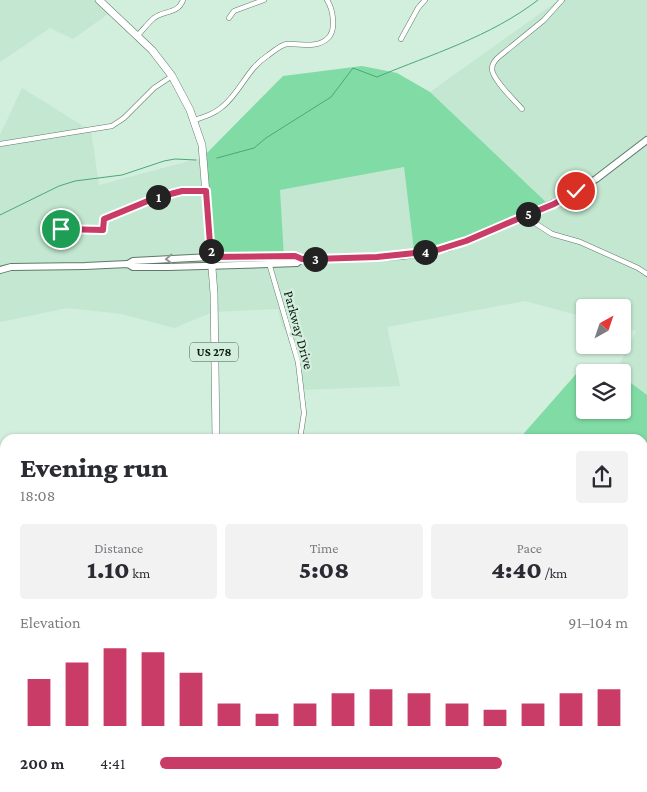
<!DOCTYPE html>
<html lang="en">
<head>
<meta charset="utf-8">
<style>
  body { margin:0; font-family:"Crimson Pro",serif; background:#f2f2f3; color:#2b2b33; height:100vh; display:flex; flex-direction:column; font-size:19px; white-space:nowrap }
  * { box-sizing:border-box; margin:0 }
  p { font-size:16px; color:#7c7c81 }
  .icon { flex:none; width:28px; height:28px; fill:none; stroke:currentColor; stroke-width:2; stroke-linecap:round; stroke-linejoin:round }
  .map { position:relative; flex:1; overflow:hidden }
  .sheet { position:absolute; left:0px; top:434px; width:648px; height:359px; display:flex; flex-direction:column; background:#fff; border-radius:15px 15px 0 0; box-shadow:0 1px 4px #0004 }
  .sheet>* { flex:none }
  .needle { width:32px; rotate:40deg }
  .controls { position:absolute; left:576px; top:299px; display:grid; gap:10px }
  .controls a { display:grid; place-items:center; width:55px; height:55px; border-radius:5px; background:#fff; box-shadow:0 1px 4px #0004; font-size:25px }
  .pin { position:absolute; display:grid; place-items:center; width:42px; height:42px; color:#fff; margin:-21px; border:2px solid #fff; border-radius:50%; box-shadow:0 1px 5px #0007 }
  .km { position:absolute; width:25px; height:25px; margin:-12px; border-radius:50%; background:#222; color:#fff; font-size:14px; line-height:25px; text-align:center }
  .round { display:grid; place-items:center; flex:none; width:52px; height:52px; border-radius:5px; background:#f2f2f3 }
  .head { display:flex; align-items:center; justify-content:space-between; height:85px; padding:0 20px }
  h1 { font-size:28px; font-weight:800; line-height:38px }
  .figures { display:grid; grid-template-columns:repeat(3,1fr); gap:8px; height:85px; padding:5px 20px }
  .figures div { display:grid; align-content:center; border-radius:5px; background:#f2f2f3; text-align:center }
  .figures b { font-size:25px; font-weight:800 }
  .figures small { font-size:14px; font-weight:400 }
  .figures p { font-size:14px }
  .chart { height:140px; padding:10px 20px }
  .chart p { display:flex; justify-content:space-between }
  .chart svg { width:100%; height:90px; margin-top:5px; stroke:#ca3c68; stroke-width:6 }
  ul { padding:0 20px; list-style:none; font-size:16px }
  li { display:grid; grid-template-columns:80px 60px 1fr; align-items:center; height:38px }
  li i { height:12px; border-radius:6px; background:#ca3c68 }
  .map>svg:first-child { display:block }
  .built { fill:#c3e7d0 }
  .green { fill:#80dba5 }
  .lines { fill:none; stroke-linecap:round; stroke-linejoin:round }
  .stream { stroke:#4ca875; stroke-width:1 }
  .street-casing { stroke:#607969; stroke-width:5.5 }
  .secondary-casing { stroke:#607969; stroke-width:8 }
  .primary-casing { stroke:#607969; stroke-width:8 }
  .street { stroke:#fff; stroke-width:4.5 }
  .secondary { stroke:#fff; stroke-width:6 }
  .primary { stroke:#fff; stroke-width:7 }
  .oneway { stroke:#939895 }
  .route-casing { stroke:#fff; stroke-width:10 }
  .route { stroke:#ca3c68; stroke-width:6 }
  .labels { text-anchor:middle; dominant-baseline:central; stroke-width:5; stroke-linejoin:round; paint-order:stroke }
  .shield { fill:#d2eedc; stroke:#4a5a50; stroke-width:1 }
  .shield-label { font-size:12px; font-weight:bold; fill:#101a14 }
  .street-label { font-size:14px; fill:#101a14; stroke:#d2eedc }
</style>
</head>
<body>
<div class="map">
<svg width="647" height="792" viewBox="0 0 647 792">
  <rect width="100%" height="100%" fill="#d2eedc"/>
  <g class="built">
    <polygon points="0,0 101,0 112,11 73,39 50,28 0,62"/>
    <polygon points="559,0 647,0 647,395 623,377 622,372 616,372 636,331 623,327 622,308 585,308 585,317 525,301 387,327 400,386 301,390 295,348 282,326 278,309 213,312 174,328 122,314 67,308 0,322 0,135 22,88 91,131 99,185 201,158 280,190 404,167 414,251 550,206 430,92"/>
    <polygon points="647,769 647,792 616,792 616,790 619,788 642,788 643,772"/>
    <polygon points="286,788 330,788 332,792 286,792"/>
  </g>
  <g class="green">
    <polygon points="362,66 397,73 430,92 550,206 458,245 414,251 404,167 280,190 284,258 212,266 201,159 283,76"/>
    <polygon points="584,365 616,372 585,372 585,410 622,410 623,377 647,395 647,685 643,687 642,439 519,439"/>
  </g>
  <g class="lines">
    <g class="stream">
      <path d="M217,158l37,-10 12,-10 65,-41 22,-29 24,9c55,-23 113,-40 161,-77"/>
      <polyline points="0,215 59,186 75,181 122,175 164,161 175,159 196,160"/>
    </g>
    <defs>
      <g id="street">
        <polyline points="229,18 234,11 264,0"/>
        <path d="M137,36c6,-6 11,-13 17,-18 11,-8 24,-4 29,-18"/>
        <polyline points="401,39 418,8 425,0"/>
        <path d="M522,109c-7,-8 -30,-30 -30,-40 0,-6 5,-11 9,-14l43,-35 18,-20"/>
        <path d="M194,120c10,-3 20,-6 28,-13 18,-14 25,-38 45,-51 6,-4 13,-11 20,-12 14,-1 28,5 40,-5 10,-8 6,-30 0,-39"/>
        <polyline points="0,144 112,126 124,118 154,88 172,76"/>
        <polyline points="524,216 552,234 580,242 638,268 647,274"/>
        <polyline points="47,228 103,230 104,219 155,198 182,191 206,191"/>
        <polyline points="269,263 298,362 304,413 300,439"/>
        <polyline points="0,510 5,511"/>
        <polyline points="0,553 5,542"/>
        <polyline points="642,650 647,652"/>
        <polyline points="5,654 5,655"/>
        <polyline points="0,706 5,700"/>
        <polyline points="0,713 5,717"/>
        <polyline points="642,740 647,744"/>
        <polyline points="642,770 647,767"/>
        <polyline points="333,788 334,792"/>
        <polyline points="559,788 561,792"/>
        <polyline points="190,792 192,788"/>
        <polyline points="375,792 378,788"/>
        <polyline points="606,792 614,788"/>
      </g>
      <g id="secondary">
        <polyline points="128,264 133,261 211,257 295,257 302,259 401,256 434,251 450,247 554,203 596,179 647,140"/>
        <polyline points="0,270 11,267 85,266 128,264 133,267 168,267 269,264 297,263 302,259"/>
        <polyline points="0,753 5,755"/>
        <polyline points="68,788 76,792"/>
      </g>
      <g id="primary">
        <polyline points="99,0 152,50 172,76 190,110 202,145 214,293 216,439"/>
        <polyline points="282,788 283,792"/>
      </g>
    </defs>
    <use href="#street" class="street-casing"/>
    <use href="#secondary" class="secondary-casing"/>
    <use href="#primary" class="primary-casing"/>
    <use href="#street" class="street"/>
    <use href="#secondary" class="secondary"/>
    <use href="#primary" class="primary"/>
  </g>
  <defs><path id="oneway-chevron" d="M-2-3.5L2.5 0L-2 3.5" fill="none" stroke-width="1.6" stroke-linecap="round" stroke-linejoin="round" transform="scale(1.25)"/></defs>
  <use class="oneway" href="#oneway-chevron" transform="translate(169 259) rotate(177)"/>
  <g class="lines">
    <defs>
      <polyline id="route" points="61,229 103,230 104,219 155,198 182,191 206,191 211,257 295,256 302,259 314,259 377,257 434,251 466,241 508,223 554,204 576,191"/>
    </defs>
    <use href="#route" class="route-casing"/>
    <use href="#route" class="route"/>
  </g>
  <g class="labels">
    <rect class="shield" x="190" y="342.5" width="48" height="19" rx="4"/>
    <g class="shield-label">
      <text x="214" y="352">US 278</text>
    </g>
    <g class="street-label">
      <text transform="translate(299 330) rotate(75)">Parkway Drive</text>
    </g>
  </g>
</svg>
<div class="controls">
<a><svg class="needle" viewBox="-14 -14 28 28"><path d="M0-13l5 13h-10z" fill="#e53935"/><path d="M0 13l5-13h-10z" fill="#7c7c81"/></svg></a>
<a><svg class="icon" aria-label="layers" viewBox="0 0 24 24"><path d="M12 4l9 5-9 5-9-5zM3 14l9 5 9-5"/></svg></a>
</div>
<div class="pin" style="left:61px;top:229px;background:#1e9e55"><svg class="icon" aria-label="arrive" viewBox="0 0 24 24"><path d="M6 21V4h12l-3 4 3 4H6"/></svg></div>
<div class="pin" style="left:576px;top:191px;background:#d93025"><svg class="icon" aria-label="check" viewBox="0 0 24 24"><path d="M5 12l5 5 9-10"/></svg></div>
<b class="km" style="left:158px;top:197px">1</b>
<b class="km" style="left:211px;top:251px">2</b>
<b class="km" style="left:315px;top:259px">3</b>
<b class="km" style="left:425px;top:252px">4</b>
<b class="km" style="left:528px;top:214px">5</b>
<section class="sheet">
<div class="head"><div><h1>Evening run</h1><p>18:08</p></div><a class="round"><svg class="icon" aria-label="share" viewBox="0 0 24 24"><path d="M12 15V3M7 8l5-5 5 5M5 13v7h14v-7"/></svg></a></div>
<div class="figures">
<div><p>Distance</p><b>1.10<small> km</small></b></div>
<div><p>Time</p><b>5:08</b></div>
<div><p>Pace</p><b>4:40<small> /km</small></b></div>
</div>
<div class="chart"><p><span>Elevation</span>91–104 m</p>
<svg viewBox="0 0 160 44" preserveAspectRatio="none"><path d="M5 44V21M15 44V13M25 44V6M35 44V8M45 44V18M55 44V33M65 44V38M75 44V33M85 44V28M95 44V26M105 44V28M115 44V33M125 44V36M135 44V33M145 44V28M155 44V26"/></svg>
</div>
<ul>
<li><b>200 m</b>4:41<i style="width:73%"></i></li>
</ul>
</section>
</div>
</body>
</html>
